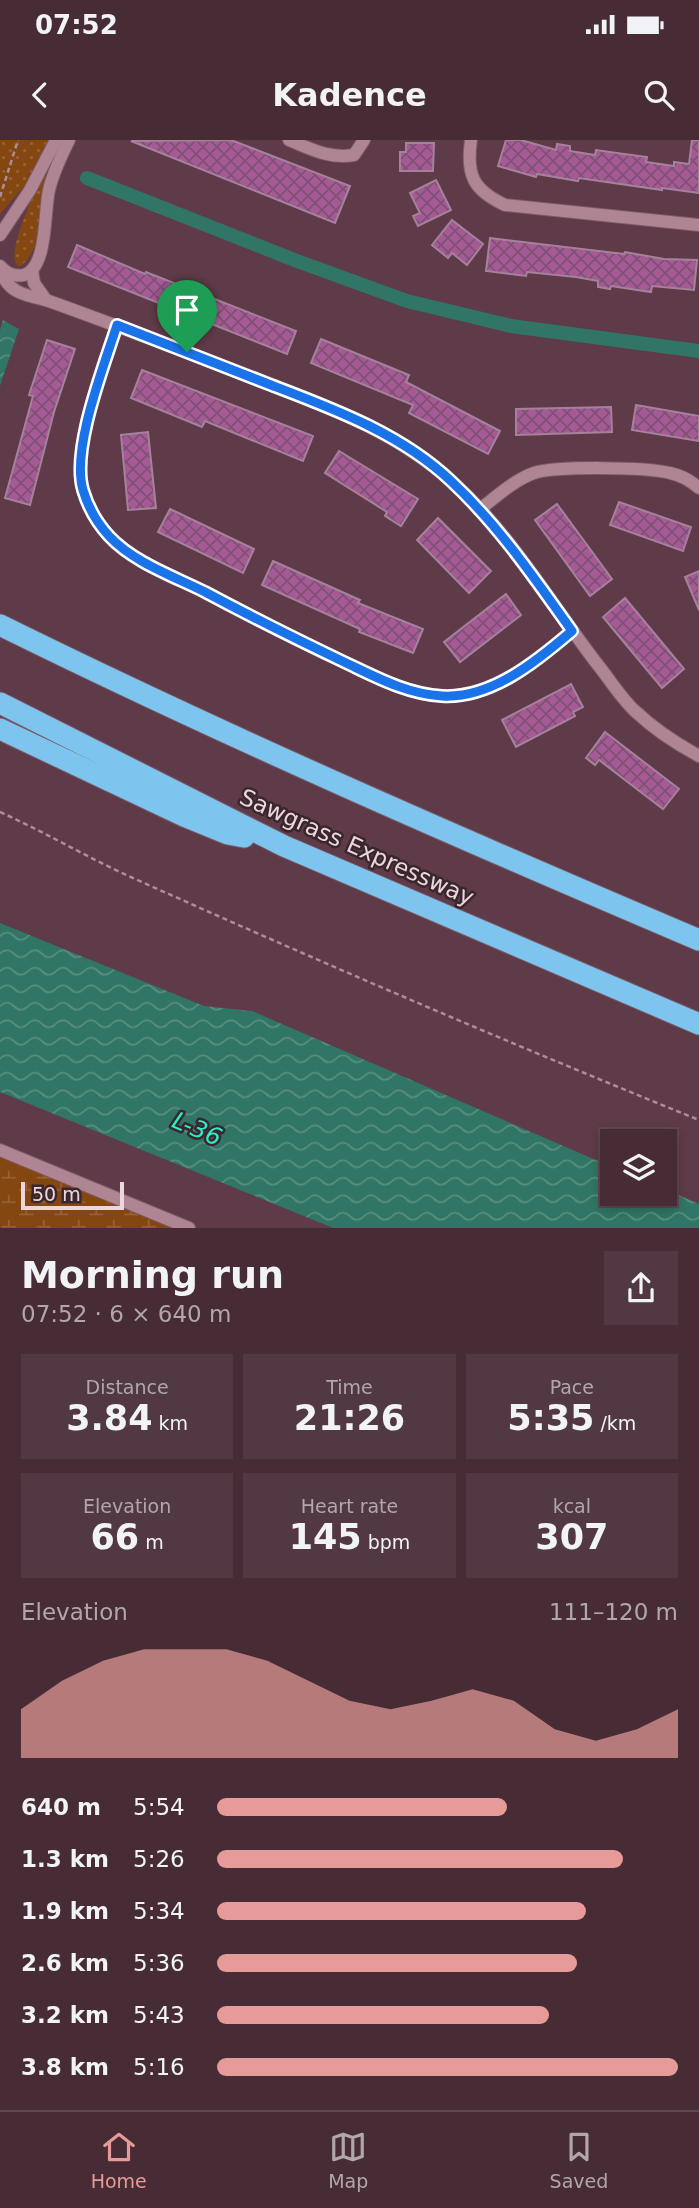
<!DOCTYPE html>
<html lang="en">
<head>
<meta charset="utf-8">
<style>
  body { margin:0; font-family:"DejaVu Sans",sans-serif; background:#513842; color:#f1f3f6; height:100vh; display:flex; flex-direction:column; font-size:26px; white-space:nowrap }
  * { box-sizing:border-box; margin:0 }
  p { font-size:23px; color:#b0a7ad }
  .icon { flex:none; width:38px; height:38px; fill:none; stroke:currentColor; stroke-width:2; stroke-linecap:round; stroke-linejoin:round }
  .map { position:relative; height:1088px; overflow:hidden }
  .details { display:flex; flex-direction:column; background:#472c36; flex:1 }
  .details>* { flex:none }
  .fabs { position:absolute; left:600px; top:989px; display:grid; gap:14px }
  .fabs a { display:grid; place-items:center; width:77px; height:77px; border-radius:0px; background:#472c36; box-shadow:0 4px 10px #0003,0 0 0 2px #5f4851; font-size:35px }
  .scale { position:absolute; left:21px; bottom:18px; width:103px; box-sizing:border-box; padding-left:7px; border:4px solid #eed6de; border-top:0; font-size:19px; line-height:24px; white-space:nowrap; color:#eed6de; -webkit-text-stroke:5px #39272d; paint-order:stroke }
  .pin { position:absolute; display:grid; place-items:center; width:60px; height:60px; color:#fff; margin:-72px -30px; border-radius:50% 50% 50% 0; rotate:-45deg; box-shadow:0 0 7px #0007 }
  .pin .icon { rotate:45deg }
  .round { display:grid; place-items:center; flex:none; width:74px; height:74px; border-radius:0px; background:#513842 }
  .head { display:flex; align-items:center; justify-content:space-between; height:119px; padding:0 21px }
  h1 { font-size:38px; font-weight:600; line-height:52px }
  .figures { display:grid; grid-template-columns:repeat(3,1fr); gap:10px; height:119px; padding:7px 21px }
  .figures div { display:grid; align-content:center; border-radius:0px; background:#513842; text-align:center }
  .figures b { font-size:35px; font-weight:600 }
  .figures small { font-size:19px; font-weight:400 }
  .figures p { font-size:19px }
  .chart { height:196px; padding:14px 21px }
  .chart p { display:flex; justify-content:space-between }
  .chart svg { width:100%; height:126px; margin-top:7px; fill:#e69b98; opacity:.7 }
  ul { padding:0 21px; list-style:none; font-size:23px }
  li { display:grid; grid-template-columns:112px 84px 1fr; align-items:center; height:52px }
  li i { height:18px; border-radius:9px; background:#e69b98 }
  .status { display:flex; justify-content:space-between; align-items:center; height:49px; padding:0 35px; background:#472c36; direction:ltr }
  .status svg { height:19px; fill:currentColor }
  header { display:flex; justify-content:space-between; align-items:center; height:91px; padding:0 21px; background:#472c36; font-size:32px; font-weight:600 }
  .tabs { display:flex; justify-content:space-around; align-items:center; height:98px; border-top:2px solid #5f4851; background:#472c36; font-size:19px; color:#b0a7ad }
  .tabs a { display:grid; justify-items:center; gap:4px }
  .tabs .on { color:#e69b98 }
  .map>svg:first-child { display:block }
  .grass { fill:url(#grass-dots) }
  .wetland { fill:url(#wetland-marsh) }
  .water { fill:url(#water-waves) }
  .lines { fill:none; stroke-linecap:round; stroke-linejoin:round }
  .canal { stroke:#307565; stroke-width:14 }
  .building { fill:url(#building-cross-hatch); stroke:#a5829c; stroke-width:2 }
  .minor-casing { stroke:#7a5a66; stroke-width:14 }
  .highway-casing { stroke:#7a5a66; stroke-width:23 }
  .path { stroke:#ac8e99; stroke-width:2.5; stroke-dasharray:5 3.5; stroke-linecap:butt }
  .minor { stroke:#af8493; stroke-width:12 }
  .highway { stroke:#7dc5ef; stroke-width:21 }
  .route-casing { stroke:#fff; stroke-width:14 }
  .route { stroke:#1a73e8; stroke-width:9 }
  .labels { text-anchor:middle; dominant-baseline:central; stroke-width:5; stroke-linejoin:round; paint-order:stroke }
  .street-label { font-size:23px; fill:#eed6de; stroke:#39272d }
  .water-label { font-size:24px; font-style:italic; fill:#28efca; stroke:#39272d }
</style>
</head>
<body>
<div class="status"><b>07:52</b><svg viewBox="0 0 49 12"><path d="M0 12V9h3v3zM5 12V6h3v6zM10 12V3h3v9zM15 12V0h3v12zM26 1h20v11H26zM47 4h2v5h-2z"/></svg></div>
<header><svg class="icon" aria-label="back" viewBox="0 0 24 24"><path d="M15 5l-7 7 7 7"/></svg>Kadence<svg class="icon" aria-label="search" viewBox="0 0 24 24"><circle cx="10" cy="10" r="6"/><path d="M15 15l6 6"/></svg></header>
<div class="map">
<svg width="699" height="1088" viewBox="0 0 699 1088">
  <defs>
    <pattern id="grass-dots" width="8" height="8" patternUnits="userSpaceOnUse" patternTransform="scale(1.75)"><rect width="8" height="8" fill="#854711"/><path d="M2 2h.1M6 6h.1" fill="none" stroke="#976133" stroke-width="1.8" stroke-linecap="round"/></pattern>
    <pattern id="wetland-marsh" width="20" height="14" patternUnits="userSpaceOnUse" patternTransform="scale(1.75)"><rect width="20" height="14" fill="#854711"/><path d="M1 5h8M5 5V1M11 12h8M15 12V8" fill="none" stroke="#976133"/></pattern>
    <pattern id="water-waves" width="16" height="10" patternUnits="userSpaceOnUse" patternTransform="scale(1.75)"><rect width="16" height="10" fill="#307565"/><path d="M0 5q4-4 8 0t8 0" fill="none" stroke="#588e82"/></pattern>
    <pattern id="building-cross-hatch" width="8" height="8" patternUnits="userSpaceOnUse" patternTransform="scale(1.75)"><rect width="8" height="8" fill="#a55a95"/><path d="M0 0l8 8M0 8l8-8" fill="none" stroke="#7f5074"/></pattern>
  </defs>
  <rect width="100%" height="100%" fill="#5f3a48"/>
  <g class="grass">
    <polygon points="0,0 48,0 25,45 0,74"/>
    <path d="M43,35l4,2c-4,28 -3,69 -26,89 -21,2 13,-75 22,-91z"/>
  </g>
  <polygon class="wetland" points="0,1010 189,1088 0,1088"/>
  <g class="water">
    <polygon points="3,180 19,189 0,246 0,190"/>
    <polygon points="0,783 204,866 252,871 612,1027 612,1054 665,1054 665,1049 699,1064 699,1088 333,1088 0,952"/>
  </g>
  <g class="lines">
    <polyline class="canal" points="87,38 297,121 407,161 511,186 699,211"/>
  </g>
  <g class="building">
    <polygon points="231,0 350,46 335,83 131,1"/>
    <polygon points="506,0 521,0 556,10 557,4 570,6 570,11 595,15 596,10 647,17 646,22 674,26 674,22 689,24 692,0 699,0 699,53 662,48 662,50 579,38 578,41 537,34 536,37 498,26"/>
    <polygon points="406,3 434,3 433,31 400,31 400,12 406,12"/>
    <polygon points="436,40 451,70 418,86 413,76 420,73 410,53"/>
    <polygon points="452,80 483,104 467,125 452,113 448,118 432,105"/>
    <polygon points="490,98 624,114 625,112 664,119 697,120 694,150 652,146 651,152 611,146 610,149 598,147 598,141 576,137 527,132 526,136 486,131"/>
    <polygon points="77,105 145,134 146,132 296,191 287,214 68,127"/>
    <polygon points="321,199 409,235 406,242 500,291 488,314 409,273 413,265 311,223"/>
    <polygon points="47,200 75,209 54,272 30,365 5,358 33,256 29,255"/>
    <polygon points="142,230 313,296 303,321 205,281 202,287 131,258"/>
    <polygon points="636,265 699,276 699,301 632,290"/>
    <polygon points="611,267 612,292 516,295 516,269"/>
    <polygon points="148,292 156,368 128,370 121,295"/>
    <polygon points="339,311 418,359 401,386 385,376 387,372 325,333"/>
    <polygon points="619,362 691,387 683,411 610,385"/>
    <polygon points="557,364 612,439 590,456 535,380"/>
    <polygon points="170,369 254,409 243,433 158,392"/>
    <polygon points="438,378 491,431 469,453 417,400"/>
    <polygon points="273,421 360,460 358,463 423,489 413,513 359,492 360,489 262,445"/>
    <polygon points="699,431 699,470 685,437"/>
    <polygon points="506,454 521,475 460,522 444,502"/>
    <polygon points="625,458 684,529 662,548 603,477"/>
    <polygon points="571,544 583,567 573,572 575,576 516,607 502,580"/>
    <polygon points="605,592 679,649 663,669 599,620 595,625 586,618"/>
  </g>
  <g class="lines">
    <defs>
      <g id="minor">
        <path d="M289,0c22,9 40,19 65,15l10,-15"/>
        <path d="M471,0c-5,35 2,50 34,65l194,20"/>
        <polyline points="0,95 30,50 56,0"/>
        <path d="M0,126c6,7 14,11 24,9 24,-7 20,-65 25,-85 4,-17 12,-34 20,-50"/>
        <path d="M0,127c6,25 23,28 46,33l-12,-17 -2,-13"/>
        <path d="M46,160c67,24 132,49 198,74 72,28 146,54 206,106 60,52 100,123 148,185 12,15 23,33 37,46 19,18 40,32 64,45"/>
        <path d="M117,185c-13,42 -46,124 -34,165 5,17 14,33 26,46 24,26 64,40 96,56 45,24 91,47 137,69 32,15 64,33 100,35 48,3 95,-36 130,-65"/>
        <path d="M479,370c17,-13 35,-30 55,-37 22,-7 112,-6 136,0 10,2 21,8 29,15"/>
        <polyline points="0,1010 189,1088"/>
      </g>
      <g id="highway">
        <path d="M0,485c229,113 464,215 699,315"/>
        <polyline points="0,563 284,706 699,884"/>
        <polyline points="0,589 184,676 228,694 244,697"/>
      </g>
    </defs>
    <use href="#minor" class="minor-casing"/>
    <use href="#highway" class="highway-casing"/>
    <g class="path">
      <polyline points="0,57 18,0"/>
      <path d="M0,672c45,20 88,46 133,66 187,84 376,165 566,242"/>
    </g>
    <use href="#minor" class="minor"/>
    <use href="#highway" class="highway"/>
  </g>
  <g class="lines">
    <defs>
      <path id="route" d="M117,185c51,20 103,40 154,60 63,24 131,49 181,97 47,44 83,97 120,149 -35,30 -81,68 -130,65 -36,-2 -68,-20 -100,-35 -46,-22 -92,-45 -137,-69 -32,-16 -72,-30 -96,-56 -12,-13 -21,-29 -26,-46 -12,-41 21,-124 34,-165z"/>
    </defs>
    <use href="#route" class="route-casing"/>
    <use href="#route" class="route"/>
  </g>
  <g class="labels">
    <g class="street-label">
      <text transform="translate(357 707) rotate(24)">Sawgrass Expressway</text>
    </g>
    <g class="water-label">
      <text transform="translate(197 989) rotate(23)">L-36</text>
    </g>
  </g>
</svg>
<div class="fabs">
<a><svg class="icon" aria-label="layers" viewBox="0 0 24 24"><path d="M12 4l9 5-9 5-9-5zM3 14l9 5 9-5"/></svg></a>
</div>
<div class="scale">50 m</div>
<div class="pin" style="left:187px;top:212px;background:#1e9e55"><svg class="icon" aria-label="arrive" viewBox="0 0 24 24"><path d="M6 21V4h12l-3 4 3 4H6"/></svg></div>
</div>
<section class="details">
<div class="head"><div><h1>Morning run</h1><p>07:52 · 6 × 640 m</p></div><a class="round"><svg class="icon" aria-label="share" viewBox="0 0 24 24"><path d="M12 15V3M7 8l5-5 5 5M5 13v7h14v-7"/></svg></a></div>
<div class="figures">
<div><p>Distance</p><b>3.84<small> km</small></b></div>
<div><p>Time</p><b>21:26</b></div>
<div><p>Pace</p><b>5:35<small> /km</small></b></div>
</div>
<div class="figures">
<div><p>Elevation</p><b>66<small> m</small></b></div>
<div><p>Heart rate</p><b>145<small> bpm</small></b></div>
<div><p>kcal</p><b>307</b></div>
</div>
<div class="chart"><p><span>Elevation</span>111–120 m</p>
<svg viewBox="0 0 160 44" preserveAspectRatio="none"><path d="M0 44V27L10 17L20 10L30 6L40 6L50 6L60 10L70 17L80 24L90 27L100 24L110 20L120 24L130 34L140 38L150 34L160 27V44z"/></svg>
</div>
<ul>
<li><b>640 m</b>5:54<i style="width:63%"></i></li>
<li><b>1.3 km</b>5:26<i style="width:88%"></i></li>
<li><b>1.9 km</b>5:34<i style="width:80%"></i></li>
<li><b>2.6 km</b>5:36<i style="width:78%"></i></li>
<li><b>3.2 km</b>5:43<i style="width:72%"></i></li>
<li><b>3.8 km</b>5:16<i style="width:100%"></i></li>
</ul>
</section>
<nav class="tabs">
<a class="on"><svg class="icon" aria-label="home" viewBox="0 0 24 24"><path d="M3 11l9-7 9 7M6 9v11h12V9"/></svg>Home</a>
<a><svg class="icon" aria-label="map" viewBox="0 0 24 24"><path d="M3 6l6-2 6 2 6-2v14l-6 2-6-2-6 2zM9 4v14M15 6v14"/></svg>Map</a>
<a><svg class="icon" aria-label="saved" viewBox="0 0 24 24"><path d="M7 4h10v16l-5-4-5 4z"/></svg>Saved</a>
</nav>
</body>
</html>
